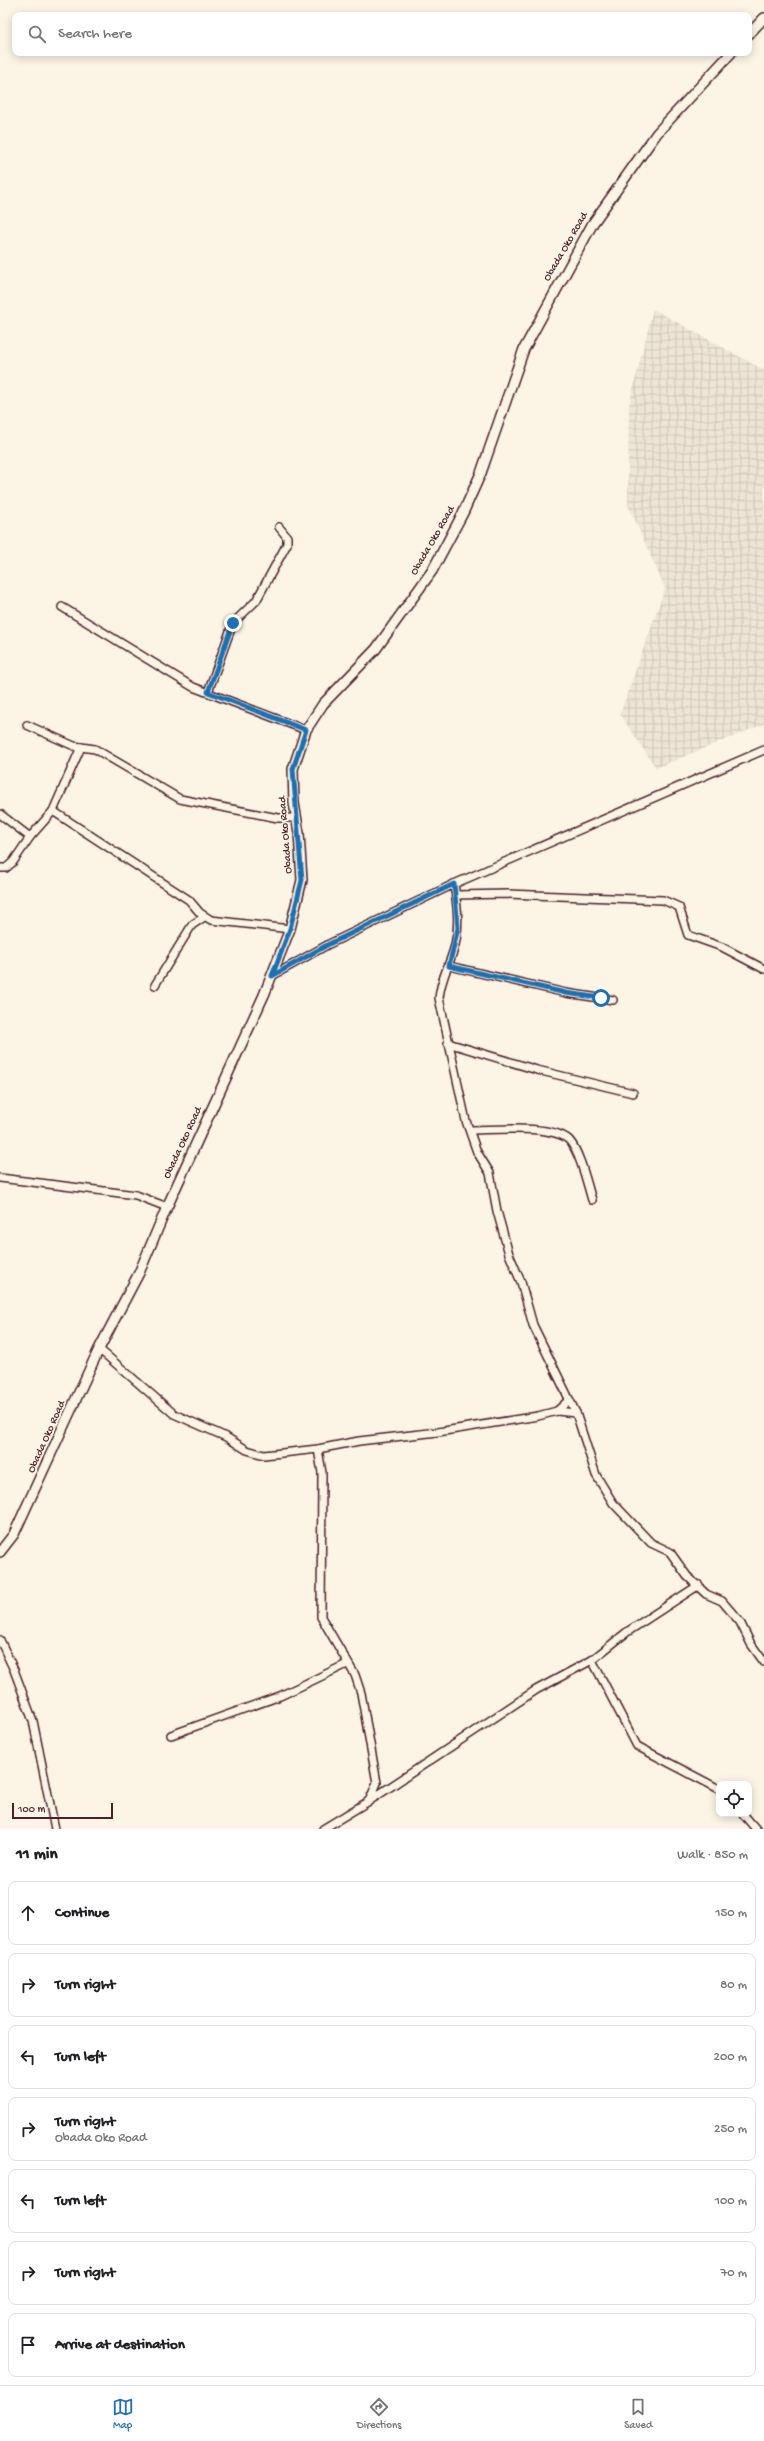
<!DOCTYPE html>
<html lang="en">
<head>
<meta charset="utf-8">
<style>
	body { margin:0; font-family:"Gochi Hand",sans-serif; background:#f2f2f2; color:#202124 }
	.controls { position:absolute; right:12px; bottom:12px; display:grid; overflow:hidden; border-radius:8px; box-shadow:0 2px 10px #0003 }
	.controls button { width:36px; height:36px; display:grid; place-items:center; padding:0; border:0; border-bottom:1px solid #e0e0e0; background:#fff; color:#202124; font:20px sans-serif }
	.scale { position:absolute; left:12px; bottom:10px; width:101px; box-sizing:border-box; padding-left:4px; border:2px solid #4a1f2b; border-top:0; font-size:11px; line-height:14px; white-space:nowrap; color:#4a1f2b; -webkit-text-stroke:3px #fcf5e5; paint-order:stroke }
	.stop { position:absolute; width:12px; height:12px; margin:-9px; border:3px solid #1f6fb2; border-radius:50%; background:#fff }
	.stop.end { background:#1f6fb2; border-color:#fff; box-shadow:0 1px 4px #0008 }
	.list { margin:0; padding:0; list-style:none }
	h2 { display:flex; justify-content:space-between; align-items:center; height:52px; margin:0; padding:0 16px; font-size:17px }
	h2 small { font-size:13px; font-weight:400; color:#757577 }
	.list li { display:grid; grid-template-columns:26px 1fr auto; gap:12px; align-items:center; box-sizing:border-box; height:64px; margin:0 8px 8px; padding:0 8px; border:1px solid #e0e0e0; border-radius:8px }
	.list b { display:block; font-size:15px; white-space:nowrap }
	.list p { margin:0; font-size:13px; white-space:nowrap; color:#757577 }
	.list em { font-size:13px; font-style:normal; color:#757577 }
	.icon { flex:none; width:22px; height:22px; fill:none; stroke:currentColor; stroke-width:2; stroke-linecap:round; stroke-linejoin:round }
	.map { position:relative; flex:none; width:764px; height:1829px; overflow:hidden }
	.search { position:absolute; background:#fff; box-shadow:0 2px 10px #0003; left:12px; right:12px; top:12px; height:44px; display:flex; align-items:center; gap:10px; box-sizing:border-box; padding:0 14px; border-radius:8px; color:#757577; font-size:15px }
	.sheet { height:556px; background:#fff }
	nav { display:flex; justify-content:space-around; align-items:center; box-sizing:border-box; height:56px; border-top:1px solid #e0e0e0; background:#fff; font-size:11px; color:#757577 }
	nav a { display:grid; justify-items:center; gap:2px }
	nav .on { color:#1f6fb2 }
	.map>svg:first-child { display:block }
	.industrial { fill:url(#industrial-grid) }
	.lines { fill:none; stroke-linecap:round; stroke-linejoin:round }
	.minor-casing { stroke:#4a1f2b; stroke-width:10 }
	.secondary-casing { stroke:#4a1f2b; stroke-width:12 }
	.minor { stroke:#fcf5e5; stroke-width:7 }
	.secondary { stroke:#fcf5e5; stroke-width:9 }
	.route { stroke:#1f6fb2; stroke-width:5 }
	.labels { text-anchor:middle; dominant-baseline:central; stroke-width:3.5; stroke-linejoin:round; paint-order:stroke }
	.street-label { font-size:11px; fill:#4a1f2b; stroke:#fcf5e5 }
</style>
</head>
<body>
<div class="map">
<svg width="764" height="1829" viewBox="0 0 764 1829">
	<defs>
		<pattern id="industrial-grid" width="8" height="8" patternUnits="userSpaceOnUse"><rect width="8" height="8" fill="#eee5d7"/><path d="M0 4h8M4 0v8" fill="none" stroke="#cec4b9"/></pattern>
	</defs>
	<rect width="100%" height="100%" fill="#fcf5e5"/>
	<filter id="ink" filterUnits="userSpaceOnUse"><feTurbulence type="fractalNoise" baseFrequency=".025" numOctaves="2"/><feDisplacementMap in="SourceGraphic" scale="8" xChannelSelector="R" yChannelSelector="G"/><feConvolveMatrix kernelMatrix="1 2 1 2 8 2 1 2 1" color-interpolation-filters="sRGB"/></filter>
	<g filter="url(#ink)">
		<path class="industrial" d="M653 309 764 370V724L656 768 620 714 665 588 628 505 629 405Z"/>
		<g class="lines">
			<g class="minor-casing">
				<g id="minor">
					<path d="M62 607 193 687 306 730"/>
					<path d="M208 692 233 623 256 601 287 544V537L279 527"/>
					<path d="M27 725 74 746 95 749 180 799 278 818H297"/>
					<path d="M53 811 189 900 200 913 211 920 290 929"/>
					<path d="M0 814 30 837"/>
					<path d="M0 868H6L13 862 30 837 53 811 81 747"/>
					<path d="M454 884C457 904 460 925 455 945 450 965 441 977 439 998L466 1121 477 1152 490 1173 497 1211 509 1254 521 1282 533 1325 576 1413 596 1475 613 1503 651 1543 670 1552 687 1576 706 1594 722 1601 740 1622 751 1644 764 1662"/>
					<path d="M456 895 507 894 663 900 679 907 688 935 722 947 764 969"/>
					<path d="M449 966 566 993 613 1000"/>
					<path d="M272 976 329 944 454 884 764 750"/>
					<path d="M155 985 192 925 204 917"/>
					<path d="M448 1043 537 1070 633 1093"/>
					<path d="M470 1130C493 1130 552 1124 569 1140 580 1152 587 1184 592 1200"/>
					<path d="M0 1178 136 1195 167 1207"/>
					<path d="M99 1349 174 1414 226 1437 247 1450 264 1455 318 1449 359 1441 438 1432 538 1416 557 1411 569 1400"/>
					<path d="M557 1411 576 1413"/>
					<path d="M318 1449 322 1473 321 1617 355 1675 361 1693 377 1783 369 1801 323 1829"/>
					<path d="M0 1640 14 1670 33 1721 55 1829"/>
					<path d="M592 1660 627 1632 699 1585"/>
					<path d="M171 1735 280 1696 347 1664"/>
					<path d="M369 1801 536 1690 592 1660 637 1746 719 1789"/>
					<path d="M743 1814 756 1829"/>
				</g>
			</g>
			<g class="secondary-casing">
				<g id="secondary">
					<path d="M749 34 764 18"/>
					<path d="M0 1552 14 1534 99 1349 139 1273 167 1207 264 995 290 929 302 880 299 833 294 803 293 769 306 730 323 704 376 649 432 571 463 513 481 473 524 349 593 223 657 133 731 53"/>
				</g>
			</g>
			<use href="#minor" class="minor"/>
			<use href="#secondary" class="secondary"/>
		</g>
	</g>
	<g class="lines" filter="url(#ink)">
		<path class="route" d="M233 623 208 692 306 730 293 769 302 880 290 929 272 976 329 944 454 884 458 928 449 966 566 993 601 998"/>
	</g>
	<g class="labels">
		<g class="street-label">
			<text transform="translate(566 247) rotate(-60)">Obada Oko Road</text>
			<text transform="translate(433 541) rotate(-60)">Obada Oko Road</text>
			<text transform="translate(286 835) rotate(-95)">Obada Oko Road</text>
			<text transform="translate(183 1143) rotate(-65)">Obada Oko Road</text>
			<text transform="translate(47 1437) rotate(-66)">Obada Oko Road</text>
		</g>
	</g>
</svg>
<div class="controls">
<button><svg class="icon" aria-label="locate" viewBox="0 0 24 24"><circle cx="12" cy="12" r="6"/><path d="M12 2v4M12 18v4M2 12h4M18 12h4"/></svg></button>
</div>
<div class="scale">100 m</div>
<div class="stop" style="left:601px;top:998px"></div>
<div class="stop end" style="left:233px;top:623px"></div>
<div class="search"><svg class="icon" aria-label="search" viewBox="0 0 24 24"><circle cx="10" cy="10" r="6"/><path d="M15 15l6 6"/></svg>Search here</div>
</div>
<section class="sheet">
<h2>11 min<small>Walk · 850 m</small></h2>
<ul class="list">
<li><svg class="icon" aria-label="ahead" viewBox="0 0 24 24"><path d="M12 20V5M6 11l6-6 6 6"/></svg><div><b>Continue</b></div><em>150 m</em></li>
<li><svg class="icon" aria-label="right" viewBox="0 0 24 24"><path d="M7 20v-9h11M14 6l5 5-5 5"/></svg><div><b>Turn right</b></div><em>80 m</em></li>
<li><svg class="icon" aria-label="left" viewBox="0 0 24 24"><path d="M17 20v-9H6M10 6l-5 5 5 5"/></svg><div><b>Turn left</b></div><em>200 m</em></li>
<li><svg class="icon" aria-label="right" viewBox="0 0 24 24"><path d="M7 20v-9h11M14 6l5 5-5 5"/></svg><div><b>Turn right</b><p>Obada Oko Road</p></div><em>250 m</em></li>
<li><svg class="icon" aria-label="left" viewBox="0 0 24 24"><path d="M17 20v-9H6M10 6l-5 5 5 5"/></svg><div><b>Turn left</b></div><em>100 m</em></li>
<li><svg class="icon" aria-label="right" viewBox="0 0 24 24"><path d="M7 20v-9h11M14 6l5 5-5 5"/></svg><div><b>Turn right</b></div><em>70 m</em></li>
<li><svg class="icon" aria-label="arrive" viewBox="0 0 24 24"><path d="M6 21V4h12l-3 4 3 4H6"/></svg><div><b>Arrive at destination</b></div></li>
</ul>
</section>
<nav>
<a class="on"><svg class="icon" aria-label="map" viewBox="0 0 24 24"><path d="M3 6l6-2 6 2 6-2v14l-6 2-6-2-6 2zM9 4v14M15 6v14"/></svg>Map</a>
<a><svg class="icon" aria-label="directions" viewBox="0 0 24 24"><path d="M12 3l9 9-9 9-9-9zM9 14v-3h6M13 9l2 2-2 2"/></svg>Directions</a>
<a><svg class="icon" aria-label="saved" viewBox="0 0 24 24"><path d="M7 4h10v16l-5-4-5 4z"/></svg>Saved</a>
</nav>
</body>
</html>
